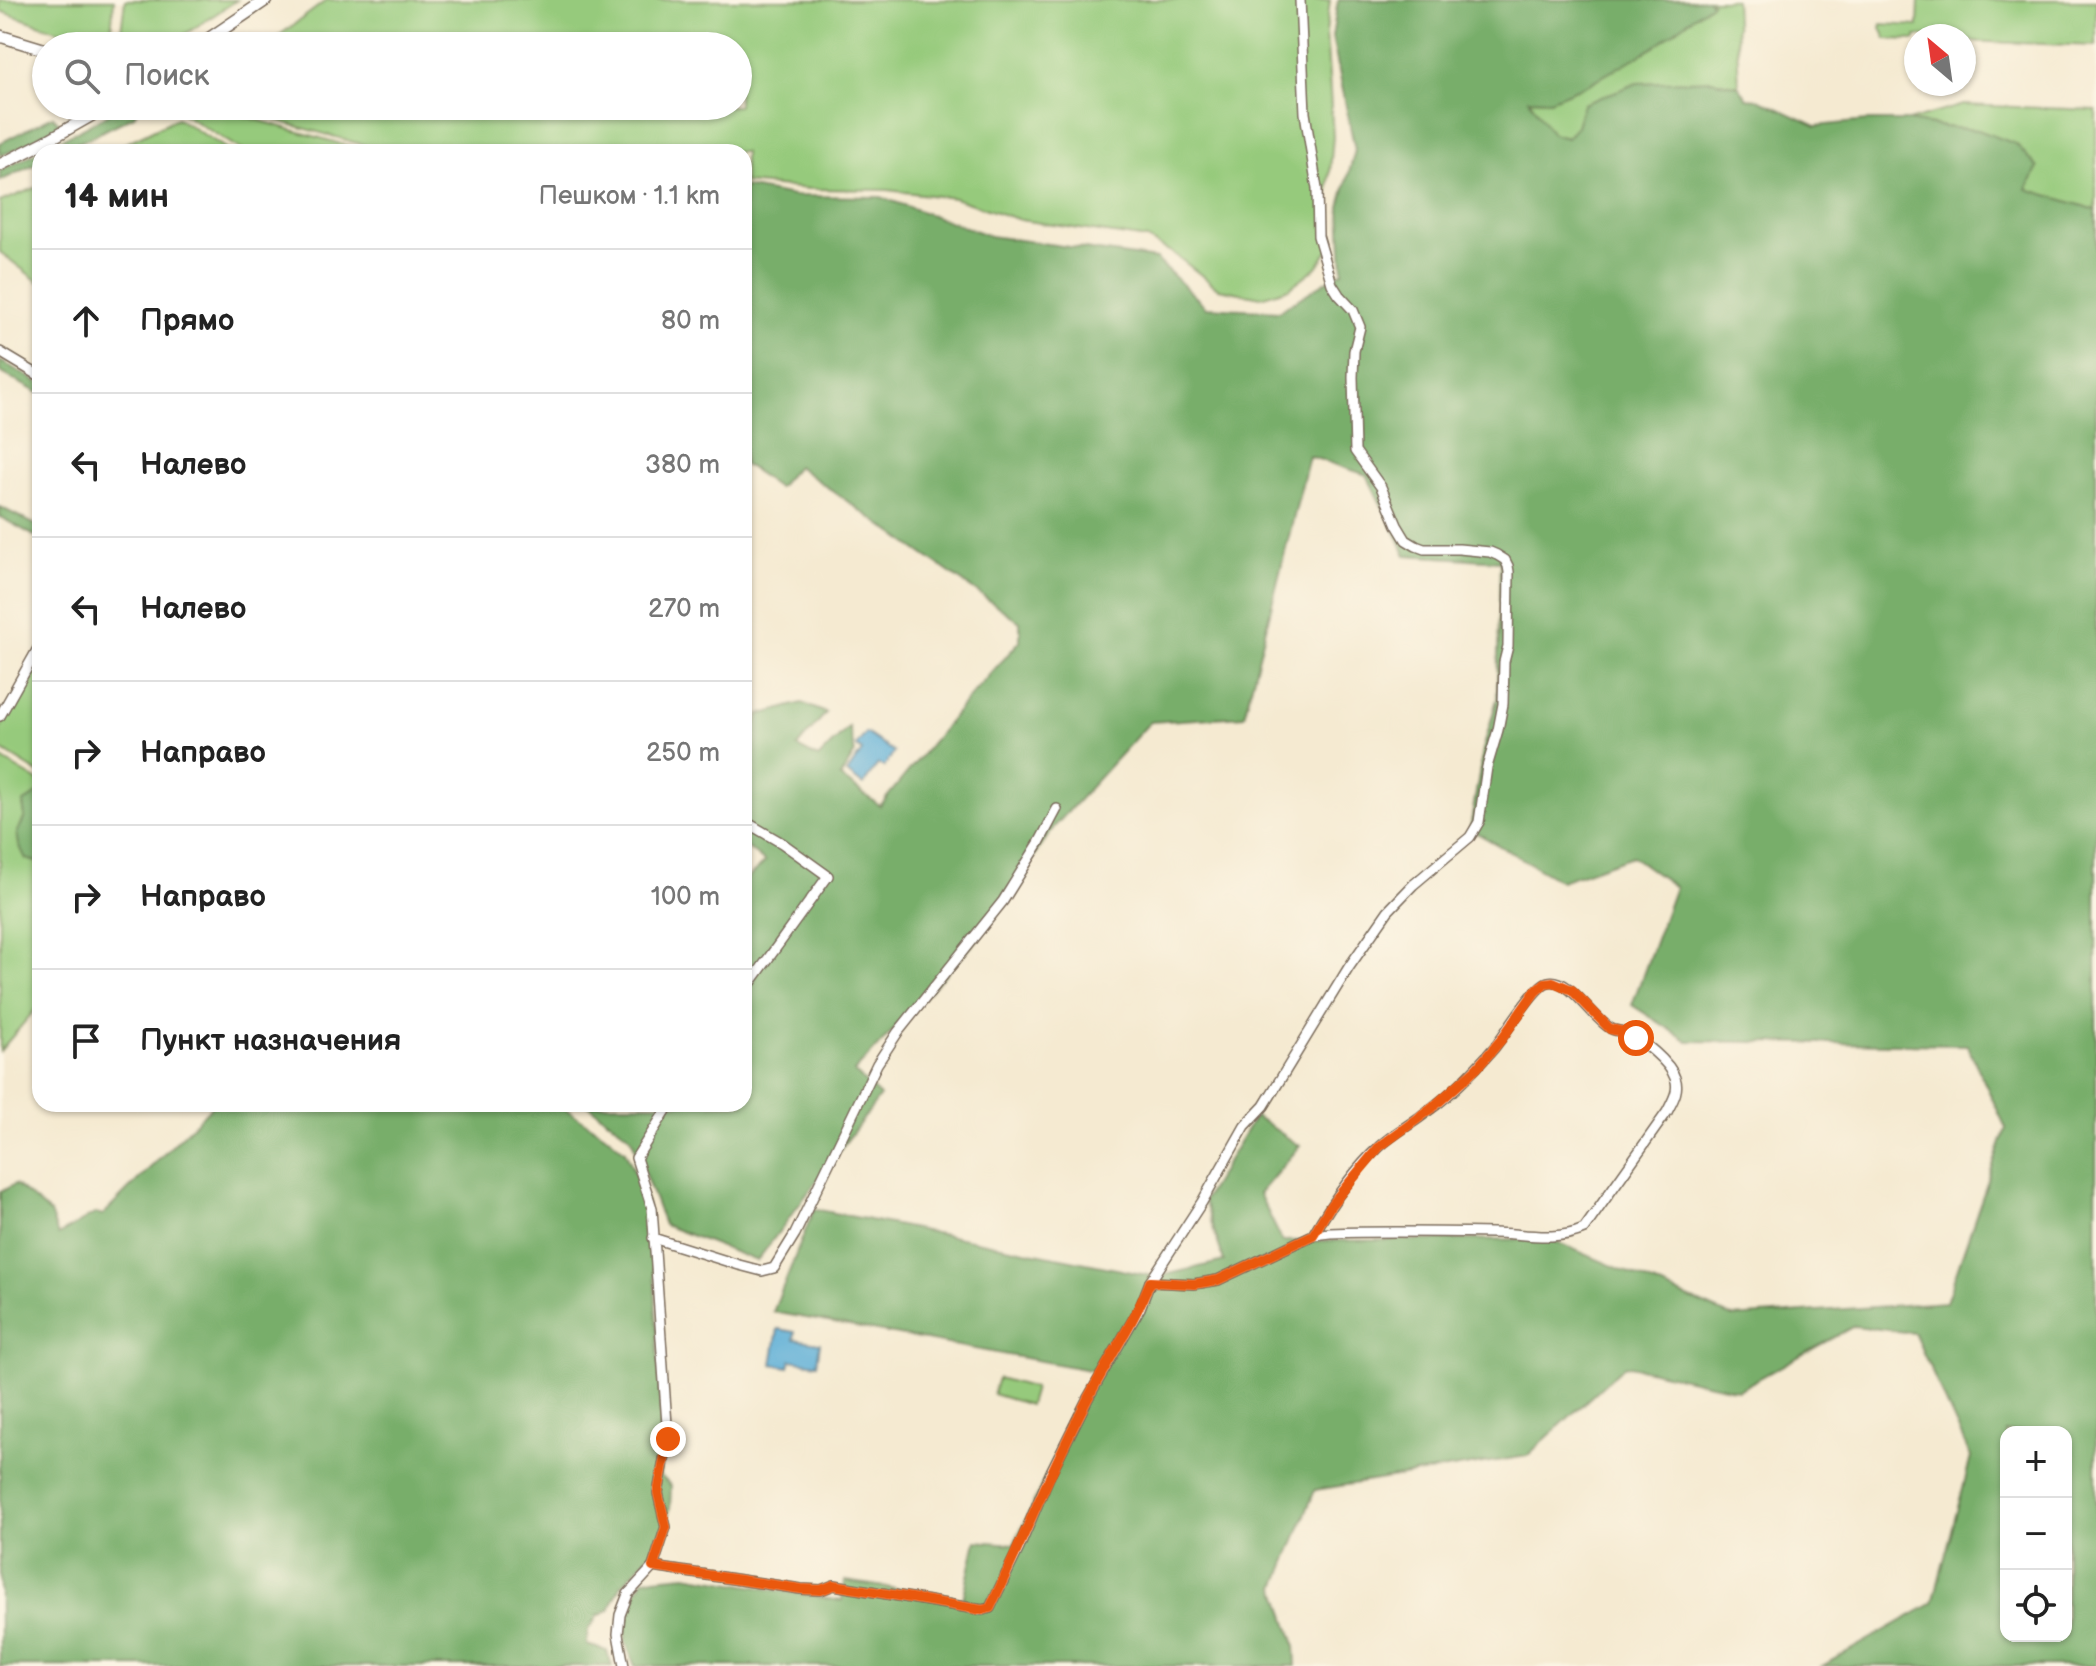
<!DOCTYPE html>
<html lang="ru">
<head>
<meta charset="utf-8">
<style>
	body { margin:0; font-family:"Balsamiq Sans",sans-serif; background:#f2f2f2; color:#222 }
	.controls { position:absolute; right:24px; bottom:24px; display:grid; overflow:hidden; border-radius:16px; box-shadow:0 2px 6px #0004 }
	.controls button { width:72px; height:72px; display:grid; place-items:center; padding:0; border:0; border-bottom:2px solid #e0e0e0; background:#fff; color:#222; font:40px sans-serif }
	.compass { position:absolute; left:1904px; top:24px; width:72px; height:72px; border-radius:50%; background:#fff; box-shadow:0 2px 6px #0004; rotate:331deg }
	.stop { position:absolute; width:24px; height:24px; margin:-18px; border:6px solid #ea580c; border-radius:50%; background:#fff }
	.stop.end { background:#ea580c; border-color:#fff; box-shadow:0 2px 8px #0008 }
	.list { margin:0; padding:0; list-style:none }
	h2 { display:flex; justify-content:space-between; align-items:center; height:104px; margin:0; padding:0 32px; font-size:34px }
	h2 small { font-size:26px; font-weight:400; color:#767676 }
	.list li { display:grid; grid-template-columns:52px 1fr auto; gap:24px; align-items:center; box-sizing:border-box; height:144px; padding:0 32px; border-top:2px solid #e0e0e0 }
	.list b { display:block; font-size:30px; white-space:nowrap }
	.list em { font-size:26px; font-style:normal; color:#767676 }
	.icon { flex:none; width:44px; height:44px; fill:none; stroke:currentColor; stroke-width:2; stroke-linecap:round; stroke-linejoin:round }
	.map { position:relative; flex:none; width:2096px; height:1666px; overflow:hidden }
	.search { position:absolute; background:#fff; box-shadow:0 2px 6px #0004; left:32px; top:32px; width:720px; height:88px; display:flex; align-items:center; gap:20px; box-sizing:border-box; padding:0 28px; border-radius:44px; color:#767676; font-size:30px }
	.panel { position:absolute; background:#fff; box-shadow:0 2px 6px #0004; left:32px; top:144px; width:720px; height:968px; border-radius:24px }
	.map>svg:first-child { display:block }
	.green { fill:#96ca7b; stroke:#687a4c; stroke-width:2 }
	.forest { fill:#78ae6b; stroke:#5a6c44; stroke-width:2; fill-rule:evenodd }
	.water { fill:#5caed7; stroke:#4c6c7a; stroke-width:2 }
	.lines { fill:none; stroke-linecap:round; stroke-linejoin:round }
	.minor-casing { stroke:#7c6d5d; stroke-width:12 }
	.tertiary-casing { stroke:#7c6d5d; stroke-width:14 }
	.minor { stroke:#fff; stroke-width:9 }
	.tertiary { stroke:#fff; stroke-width:11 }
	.route { stroke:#ea580c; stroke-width:10 }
</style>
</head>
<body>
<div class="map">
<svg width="2096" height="1666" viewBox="0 0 2096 1666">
	<rect width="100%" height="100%" fill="#fcf5e5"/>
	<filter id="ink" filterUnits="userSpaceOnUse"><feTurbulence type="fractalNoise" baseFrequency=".0125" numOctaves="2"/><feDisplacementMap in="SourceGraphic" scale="16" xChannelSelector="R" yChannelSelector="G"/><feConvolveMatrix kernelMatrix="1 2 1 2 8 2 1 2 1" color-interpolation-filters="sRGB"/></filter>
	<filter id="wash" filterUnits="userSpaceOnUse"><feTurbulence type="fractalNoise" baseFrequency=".006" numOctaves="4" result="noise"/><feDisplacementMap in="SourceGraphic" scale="32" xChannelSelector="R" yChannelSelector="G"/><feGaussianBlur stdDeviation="1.8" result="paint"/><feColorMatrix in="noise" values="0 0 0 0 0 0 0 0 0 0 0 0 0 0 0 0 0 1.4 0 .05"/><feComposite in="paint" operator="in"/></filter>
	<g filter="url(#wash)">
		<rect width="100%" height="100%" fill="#f5ead1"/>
		<g class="green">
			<path d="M0 0H114L110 42 103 46 0 11Z"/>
			<path d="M125 0H237L167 46H119Z"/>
			<path d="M327 0H1330L1326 33 1333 136 1327 208 1330 248 1317 267 1289 288 1261 297 1219 289 1173 253 1147 239 1020 220 954 198 887 190 810 189 744 183V152H389L225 106H738V46H265Z"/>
			<path d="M1707 0H1735L1739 86 1711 80 1577 126 1566 138 1552 135 1528 99 1550 100 1711 2Z"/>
			<path d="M1919 0H2096V46L1964 41V36H1916V40L1886 39 1881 28 1882 24 1918 26Z"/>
			<path d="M1963 105 2096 110V210L2026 189 1978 130 1944 127 1908 121Z"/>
			<path d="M191 106H209L369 152H245L183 114V112Z"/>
			<path d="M177 118 232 152H108Z"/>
			<path d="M40 186V283L0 252V202Z"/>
			<path d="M40 657V774L0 749V729Z"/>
			<path d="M0 758 40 782V792L23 803 25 817 17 833 26 859 40 863V1004L0 1051Z"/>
			<path d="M998 1378 1034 1388 1029 1405 993 1394Z"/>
		</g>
		<g class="forest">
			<path d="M1338 0H1707L1712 3 1654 47 1589 84 1550 100 1529 99 1552 134 1567 138 1577 126 1583 104 1637 83 1711 80 1739 86 1747 98 1758 99 1816 126 1867 121H1908L1944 127 1978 130 2016 144 2038 168 2027 189 2096 210V1666H1822L1933 1603 1971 1457 1914 1333 1854 1326 1738 1390 1625 1365 1527 1456 1315 1490 1276 1587 1295 1645 1296 1666H635L625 1641 627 1607 644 1579 686 1575 842 1601 845 1581 963 1599 976 1541 1014 1544 1095 1371 773 1312 814 1209 1157 1277 1224 1261 1204 1200 1255 1116 1300 1146 1259 1194 1282 1241 1550 1239 1732 1317 1946 1302 2006 1128 1967 1045 1688 1041 1632 1005 1675 887 1632 856 1561 881 1470 829 1483 750 1497 699 1500 561 1406 555 1367 475 1309 456 1244 716 1150 722 1054 827 978 939 854 1072 880 1096 757 1261 664 1225 631 1137 587 1104H744V882L765 862 744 845V740L749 742 759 715 802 703 826 713 797 747 818 758 849 727 855 753 840 777 880 806 966 701 1020 641V622L797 466 778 488 749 467 744 466V187L793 196 881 197 990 236 1156 259 1206 307 1279 311 1343 271 1340 207 1355 150 1332 37ZM2006 1432H2066V1636H2006Z"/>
			<path d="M120 106H139L134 116 60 152H40V162L0 181V171L102 118Z"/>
			<path d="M53 116 60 124 16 149 0 156V143Z"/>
			<path d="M0 361 40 383V394L0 372Z"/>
			<path d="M0 507 40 527V539L0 517Z"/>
			<path d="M40 792V863L26 859 19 845 17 833 25 817 23 803Z"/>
			<path d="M214 1104H558L611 1139 625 1151 641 1186 647 1206 655 1284 662 1450 660 1475 671 1486 670 1509 657 1546 621 1586 609 1610 599 1615 588 1630 587 1645 607 1651 612 1666H0V1192L15 1184 50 1213 58 1235 96 1213 103 1215Z"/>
		</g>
		<g class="water">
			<path d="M866 733 894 752 884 767 878 764 863 785 847 773 862 751 856 746Z"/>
			<path d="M778 1329 795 1332 794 1339 820 1343 817 1364 791 1360 789 1367 772 1364Z"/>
		</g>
	</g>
	<g filter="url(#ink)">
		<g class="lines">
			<g class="minor-casing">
				<g id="minor">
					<path d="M0 352 40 376"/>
					<path d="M0 716 40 645"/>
					<path d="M744 821 782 843 828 876 744 992"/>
					<path d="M653 1238 739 1265 762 1271 774 1268 795 1234 877 1064 898 1032 1003 901 1039 843 1057 809"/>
					<path d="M1150 1282 1194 1284 1218 1280 1313 1235 1330 1233C1383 1231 1438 1232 1492 1233 1522 1233 1555 1242 1584 1229L1667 1112C1672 1102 1680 1090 1675 1078 1670 1062 1642 1040 1627 1033 1622 1031 1614 1031 1610 1028 1593 1019 1569 976 1548 982 1534 986 1505 1034 1494 1048 1474 1071 1453 1093 1428 1111 1412 1124 1394 1133 1379 1147 1352 1172 1331 1204 1313 1235"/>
					<path d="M653 1567 801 1589 821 1590 834 1585 982 1610 990 1608 1019 1548 1051 1472 1088 1398 1140 1308 1150 1282 1202 1202 1245 1126 1264 1106 1349 967 1388 911 1413 885 1470 837 1479 822 1487 767 1498 730 1503 704 1504 662 1508 646 1509 572 1508 566 1505 560 1497 555 1490 552 1459 549H1424L1416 546 1406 540 1397 525 1381 487 1355 451 1353 377 1354 351 1360 327 1353 310 1339 295 1332 284 1318 236 1317 189 1305 113 1300 0"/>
					<path d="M624 1666 618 1634 620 1615 628 1594 653 1567 666 1527 658 1493 668 1439 652 1208 636 1158 670 1104"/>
				</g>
			</g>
			<g class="tertiary-casing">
				<g id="tertiary">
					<path d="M0 36 46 50"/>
					<path d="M198 46 266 0"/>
					<path d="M0 165 43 143 108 106"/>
				</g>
			</g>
			<use href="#minor" class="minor"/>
			<use href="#tertiary" class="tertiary"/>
		</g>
	</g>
	<g class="lines" filter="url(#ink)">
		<path class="route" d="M668 1439 658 1493 666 1527 653 1567 801 1589 821 1590 834 1585 982 1610 990 1608C1023 1540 1051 1469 1086 1402 1107 1361 1133 1325 1150 1282L1194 1284 1218 1280 1313 1235 1331 1205 1379 1147 1431 1109 1477 1068 1501 1040 1535 992 1545 983 1553 982 1572 990 1610 1029 1624 1032 1636 1038"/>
	</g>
</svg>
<div class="controls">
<button>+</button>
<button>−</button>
<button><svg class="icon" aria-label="locate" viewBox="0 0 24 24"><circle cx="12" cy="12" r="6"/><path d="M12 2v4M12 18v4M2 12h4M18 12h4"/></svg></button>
</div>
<svg class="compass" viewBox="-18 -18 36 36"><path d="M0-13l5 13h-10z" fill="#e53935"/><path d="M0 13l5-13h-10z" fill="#767676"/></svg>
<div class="stop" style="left:1636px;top:1038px"></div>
<div class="stop end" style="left:668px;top:1439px"></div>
<div class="search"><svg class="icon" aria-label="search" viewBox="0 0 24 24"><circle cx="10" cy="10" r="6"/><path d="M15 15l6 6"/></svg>Поиск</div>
<section class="panel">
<h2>14 мин<small>Пешком · 1.1 km</small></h2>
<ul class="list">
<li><svg class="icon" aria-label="ahead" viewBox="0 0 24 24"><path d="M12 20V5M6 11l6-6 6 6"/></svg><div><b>Прямо</b></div><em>80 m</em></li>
<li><svg class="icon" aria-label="left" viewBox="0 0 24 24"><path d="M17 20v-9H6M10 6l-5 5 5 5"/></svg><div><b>Налево</b></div><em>380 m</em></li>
<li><svg class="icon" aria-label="left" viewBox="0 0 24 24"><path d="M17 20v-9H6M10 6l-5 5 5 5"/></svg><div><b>Налево</b></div><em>270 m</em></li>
<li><svg class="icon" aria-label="right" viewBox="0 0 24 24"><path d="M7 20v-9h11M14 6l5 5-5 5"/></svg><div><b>Направо</b></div><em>250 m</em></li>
<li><svg class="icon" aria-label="right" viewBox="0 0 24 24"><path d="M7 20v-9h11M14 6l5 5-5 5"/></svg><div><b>Направо</b></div><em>100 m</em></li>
<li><svg class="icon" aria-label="arrive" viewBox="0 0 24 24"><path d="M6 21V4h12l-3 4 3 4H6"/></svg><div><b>Пункт назначения</b></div></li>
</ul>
</section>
</div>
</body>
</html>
